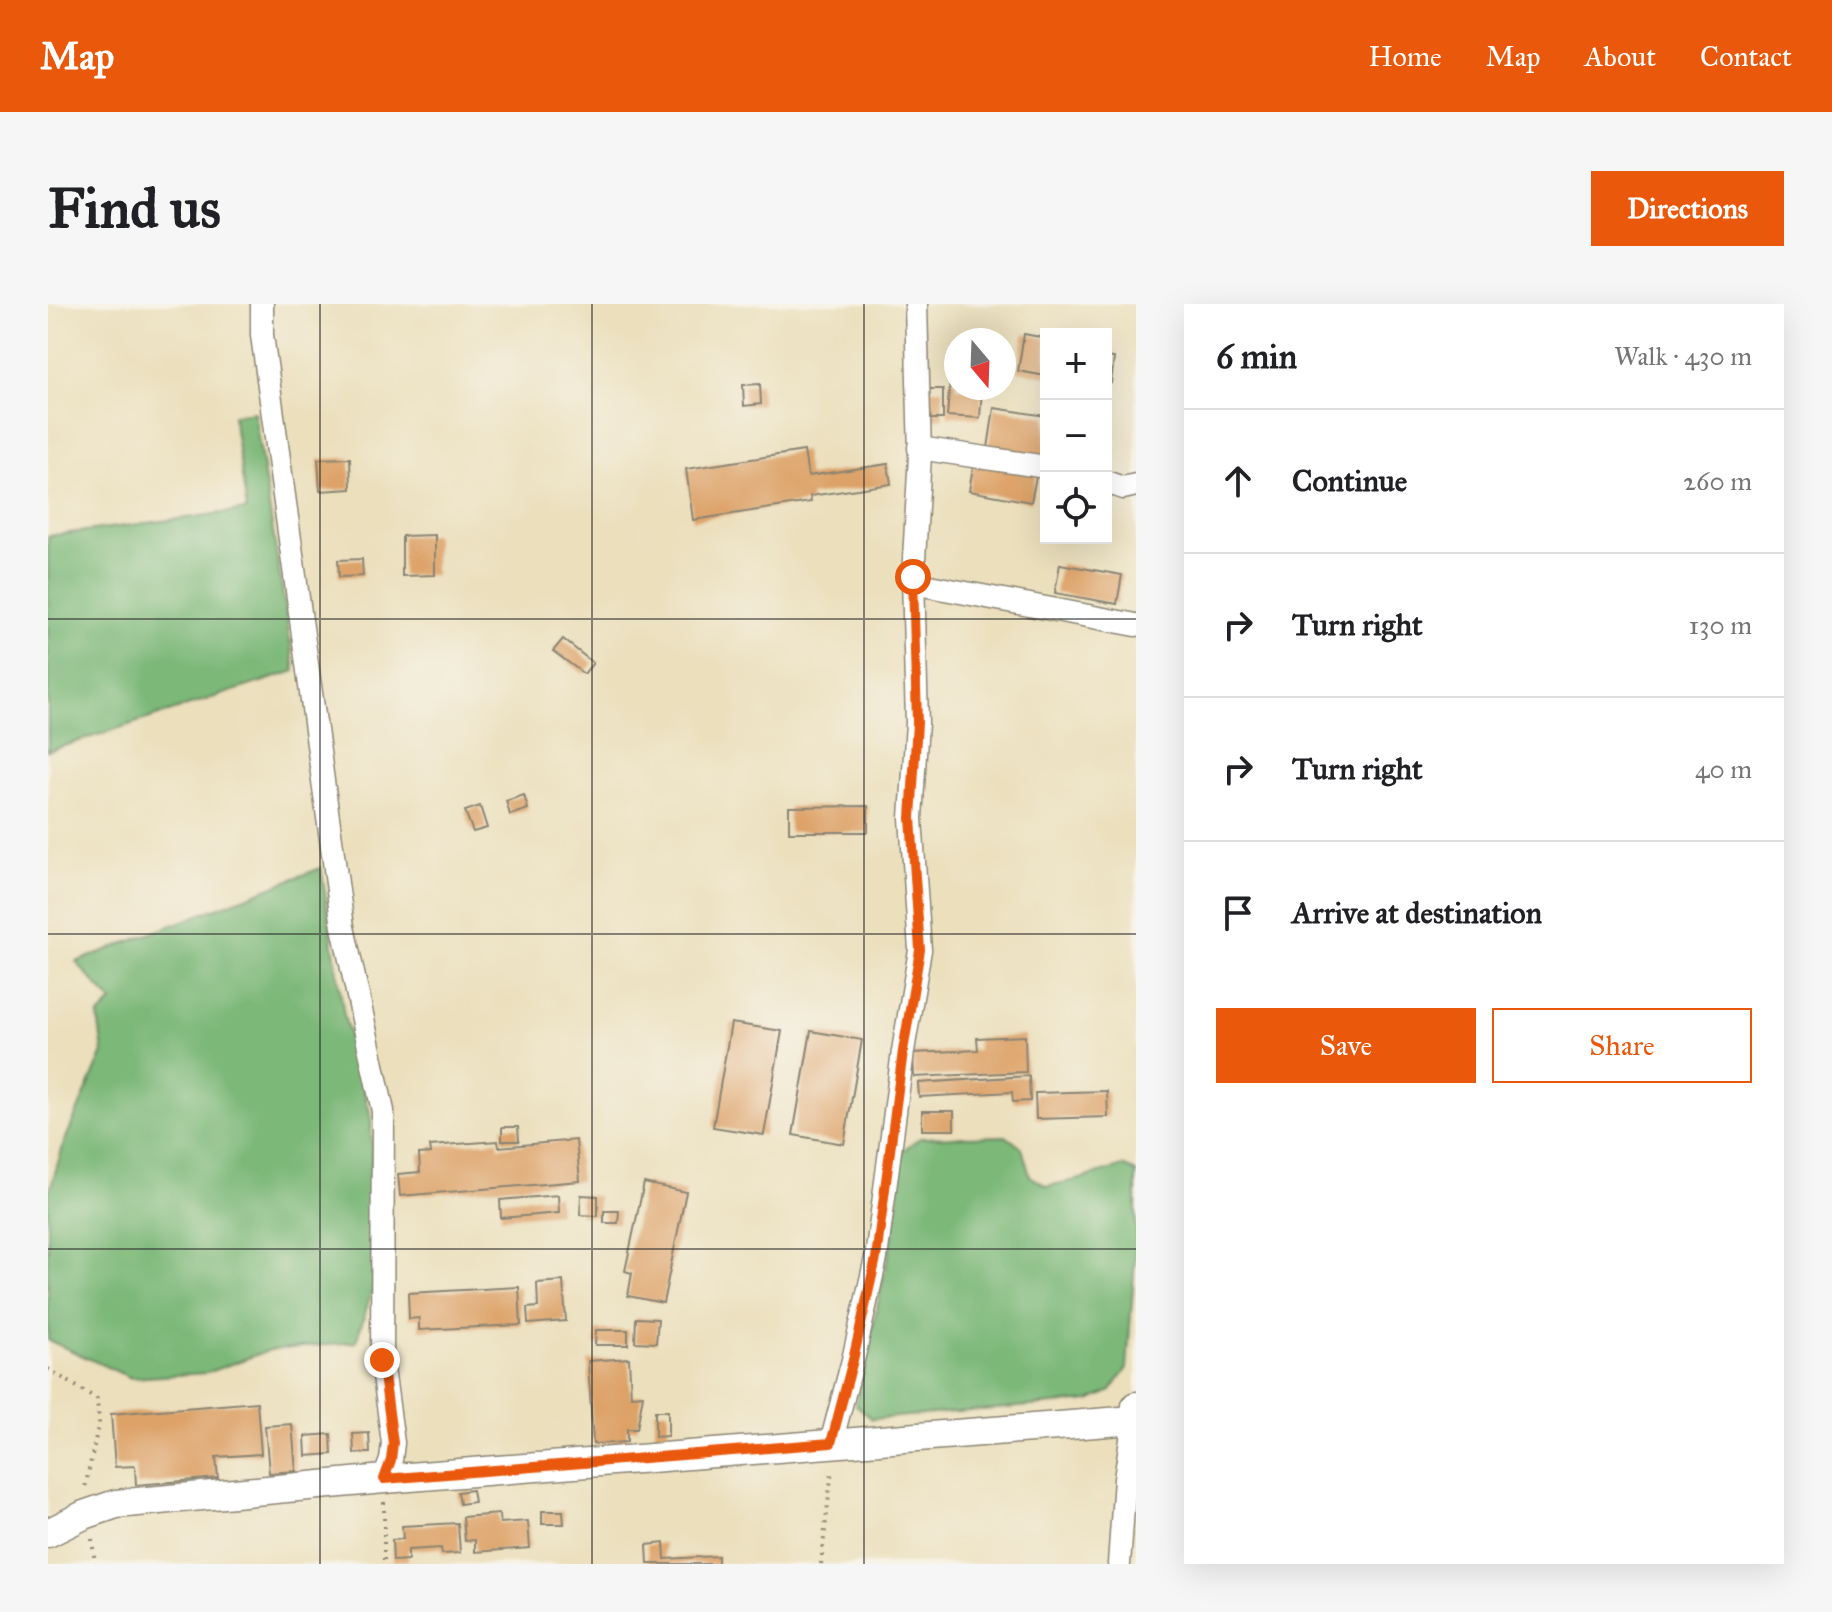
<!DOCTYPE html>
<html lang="en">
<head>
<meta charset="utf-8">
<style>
	body { margin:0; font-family:"IM FELL Great Primer",serif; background:#f6f6f6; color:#202124 }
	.controls { position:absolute; right:24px; top:24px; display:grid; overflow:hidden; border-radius:0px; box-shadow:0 8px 32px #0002 }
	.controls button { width:72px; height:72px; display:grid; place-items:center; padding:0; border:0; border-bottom:2px solid #e0e0e0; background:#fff; color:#202124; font:40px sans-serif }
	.compass { position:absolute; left:896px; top:24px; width:72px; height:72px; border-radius:50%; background:#fff; box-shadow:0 8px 32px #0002; rotate:161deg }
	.stop { position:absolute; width:24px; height:24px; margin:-18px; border:6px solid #ea580c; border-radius:50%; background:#fff }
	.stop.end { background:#ea580c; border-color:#fff; box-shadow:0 2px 8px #0008 }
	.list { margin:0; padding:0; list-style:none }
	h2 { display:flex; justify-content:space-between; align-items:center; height:104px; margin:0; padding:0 32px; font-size:34px }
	h2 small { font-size:26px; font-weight:400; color:#757577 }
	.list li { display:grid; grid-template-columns:52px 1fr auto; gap:24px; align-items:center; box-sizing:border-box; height:144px; padding:0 32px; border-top:2px solid #e0e0e0 }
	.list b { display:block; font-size:30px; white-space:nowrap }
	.list em { font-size:26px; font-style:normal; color:#757577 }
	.actions { display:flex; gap:16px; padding:24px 32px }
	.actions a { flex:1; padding:18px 0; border:2px solid #ea580c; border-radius:0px; text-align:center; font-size:28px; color:#ea580c }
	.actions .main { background:#ea580c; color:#fff }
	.icon { flex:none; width:44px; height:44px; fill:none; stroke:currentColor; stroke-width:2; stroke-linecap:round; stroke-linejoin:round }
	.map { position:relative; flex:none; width:1088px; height:1260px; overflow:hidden; border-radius:0px }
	header { display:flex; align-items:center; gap:48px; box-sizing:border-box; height:112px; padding:0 40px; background:#ea580c; color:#fff }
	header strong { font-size:38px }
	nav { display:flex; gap:44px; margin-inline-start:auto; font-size:28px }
	.intro { display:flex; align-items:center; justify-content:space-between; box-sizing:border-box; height:192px; padding:0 48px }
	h1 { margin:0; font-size:56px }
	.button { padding:20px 36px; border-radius:0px; background:#ea580c; color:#fff; font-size:28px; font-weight:700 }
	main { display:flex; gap:48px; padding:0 48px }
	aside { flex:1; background:#fff; border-radius:0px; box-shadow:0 8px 32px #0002 }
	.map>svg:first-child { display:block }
	.forest { fill:#7cb878; stroke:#547252; stroke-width:2 }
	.building { fill:#dda267 }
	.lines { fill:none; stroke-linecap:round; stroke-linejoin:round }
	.minor-casing { stroke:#8b8574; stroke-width:25 }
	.tertiary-casing { stroke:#8b8574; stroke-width:31 }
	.path { stroke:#8b8574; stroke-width:4; stroke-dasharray:2 6; stroke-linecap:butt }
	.minor { stroke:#fff; stroke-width:22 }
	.tertiary { stroke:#fff; stroke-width:28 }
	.route { stroke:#ea580c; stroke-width:10 }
	.grid { fill:none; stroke:#2b2b2b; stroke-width:2; stroke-opacity:0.55 }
</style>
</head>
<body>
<header>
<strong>Map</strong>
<nav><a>Home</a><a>Map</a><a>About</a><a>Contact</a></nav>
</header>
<div class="intro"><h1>Find us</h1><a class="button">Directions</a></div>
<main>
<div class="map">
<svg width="1088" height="1260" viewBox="0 0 1088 1260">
	<rect width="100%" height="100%" fill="#f7f3e8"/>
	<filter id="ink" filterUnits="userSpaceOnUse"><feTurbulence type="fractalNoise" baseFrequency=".0125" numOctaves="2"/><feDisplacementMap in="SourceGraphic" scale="16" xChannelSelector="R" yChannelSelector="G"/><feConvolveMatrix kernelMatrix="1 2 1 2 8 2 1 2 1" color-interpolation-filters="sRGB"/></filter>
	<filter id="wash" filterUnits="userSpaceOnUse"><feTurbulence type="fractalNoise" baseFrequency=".006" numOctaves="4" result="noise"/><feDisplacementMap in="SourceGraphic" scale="32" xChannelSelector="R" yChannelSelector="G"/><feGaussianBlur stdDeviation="1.8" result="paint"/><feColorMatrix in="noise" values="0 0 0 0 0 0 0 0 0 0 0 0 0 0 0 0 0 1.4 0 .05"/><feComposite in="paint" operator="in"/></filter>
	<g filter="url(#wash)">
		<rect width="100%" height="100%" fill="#ebdfbc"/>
		<g class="forest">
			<path d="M206 108 247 367 0 447V232L199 206 185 111Z"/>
			<path d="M273 564 296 711 323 813 325 983 308 1038 222 1046 158 1069 83 1074 0 1036V892L16 839 55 748 50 712 64 698 28 658Z"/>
			<path d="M958 832 974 844 982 872 999 882 1029 876 1075 862 1088 868V941L1079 1064 1063 1087 1042 1097 824 1115 808 1101 847 920 855 846 872 834Z"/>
		</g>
		<g id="blocks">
			<g class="building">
				<path d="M976 30 998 34V72L970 67Z"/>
				<path d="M1058 53 1066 54 1063 79 1058 78Z"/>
				<path d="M902 76 908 77V84H934L932 114 899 112Z"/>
				<path d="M712 80 713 100 696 102 695 81Z"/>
				<path d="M876 85H895V115H877Z"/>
				<path d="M946 104 998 112V153L940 144Z"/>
				<path d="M756 147 760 172 840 160 843 180 762 192 763 198 645 216 638 165Z"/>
				<path d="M302 154 303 185 272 187 270 155Z"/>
				<path d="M926 157 989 168 983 198 921 187Z"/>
				<path d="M387 231V271L354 272V232Z"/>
				<path d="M314 255 315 272 291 273 290 256Z"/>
				<path d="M1012 260 1074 271 1069 300 1007 289Z"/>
				<path d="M515 335 545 359 536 370 505 347Z"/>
				<path d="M476 491 480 505 462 511 458 497Z"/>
				<path d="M432 502 439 524 425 528 417 507Z"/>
				<path d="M820 502V528H741V503Z"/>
				<path d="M683 719 734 727 716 831 665 823Z"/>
				<path d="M763 727 814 736 796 840 745 831Z"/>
				<path d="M977 732 978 768 866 773 865 749 930 746 929 734Z"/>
				<path d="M981 772 982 797 965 798 964 788 871 793 870 779Z"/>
				<path d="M1059 787 1060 813 988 815 987 789Z"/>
				<rect x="874" y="807" width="32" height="19"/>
				<path d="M454 823H470L471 837H454Z"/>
				<path d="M528 836 532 877 352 892 350 870 372 868 371 850 383 849 382 842 450 837 451 843Z"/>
				<path d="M596 879 638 888 615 999 580 992 584 969 577 967Z"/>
				<path d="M510 891 511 909 453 914 452 896Z"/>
				<path d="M533 891 550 892V912L532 911Z"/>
				<path d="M556 907H571L570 919H556Z"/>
				<path d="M515 977 518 1017 480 1020 479 1004 490 1003 489 979Z"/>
				<path d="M471 983 473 1021 371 1026V1014L361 1015 360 989Z"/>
				<path d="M588 1014 610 1015 608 1039 587 1038Z"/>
				<path d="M548 1026H580V1041H547Z"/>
				<path d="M581 1054 583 1092 595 1091 589 1125H579V1138L545 1140 540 1057Z"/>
				<path d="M209 1098 213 1150 168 1153 170 1174 88 1181 87 1162 67 1163 63 1110Z"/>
				<path d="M607 1107H620V1132L607 1133Z"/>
				<path d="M244 1120 248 1167 221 1169 217 1122Z"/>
				<path d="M321 1129 322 1149H306L305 1130Z"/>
				<path d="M283 1130 284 1150 258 1152 257 1132Z"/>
				<path d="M424 1186 426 1198 412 1200 410 1188Z"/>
				<path d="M494 1207H515L516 1220H494Z"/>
				<path d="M451 1210 452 1219 480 1217 482 1244 427 1248V1236L417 1237 415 1213Z"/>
				<path d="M410 1219 412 1249 394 1250 393 1244 360 1246V1256L345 1257 344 1236 355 1235 354 1222Z"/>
				<path d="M616 1239 617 1255 670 1252V1260H600L599 1241Z"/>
			</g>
		</g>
	</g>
	<g filter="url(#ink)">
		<use href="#blocks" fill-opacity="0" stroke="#8b8574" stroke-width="2"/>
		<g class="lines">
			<g class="minor-casing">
				<g id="minor">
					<path d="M214 0V31L295 623 335 807 334 1056 345 1139 343 1156 336 1175"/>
					<path d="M871 144 998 163"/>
					<path d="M1058 178 1075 184 1088 181"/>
					<path d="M865 279 1088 321"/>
					<path d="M783 1139 805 1056 828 954 855 747 872 646 863 514 869 419 865 273 872 151 868 0"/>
					<path d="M1071 1260 1077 1175 1086 1116H1088"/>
				</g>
			</g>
			<g class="tertiary-casing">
				<path id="tertiary" d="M0 1229 36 1211 68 1200 336 1175 1086 1116 1088 1102"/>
			</g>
			<g class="path">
				<path d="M0 1065 49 1095 51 1118 37 1184"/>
				<path d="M336 1198V1260"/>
				<path d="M44 1235 47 1260"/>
				<path d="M773 1260 784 1165"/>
			</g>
			<use href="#minor" class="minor"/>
			<use href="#tertiary" class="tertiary"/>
		</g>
	</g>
	<g class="lines" filter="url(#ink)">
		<path class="route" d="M334 1056 345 1139 343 1156 336 1175 783 1139 805 1056 828 954 855 747 872 646 863 514 869 419 865 273"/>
	</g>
	<path class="grid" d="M272 0V1260M544 0V1260M816 0V1260M0 315H1088M0 630H1088M0 945H1088"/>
</svg>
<div class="controls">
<button>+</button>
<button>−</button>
<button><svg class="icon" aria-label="locate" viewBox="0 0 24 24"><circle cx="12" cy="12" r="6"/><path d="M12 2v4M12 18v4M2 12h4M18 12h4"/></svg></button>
</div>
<svg class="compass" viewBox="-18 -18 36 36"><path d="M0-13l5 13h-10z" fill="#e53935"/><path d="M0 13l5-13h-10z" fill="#757577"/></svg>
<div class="stop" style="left:865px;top:273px"></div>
<div class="stop end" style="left:334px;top:1056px"></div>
</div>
<aside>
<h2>6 min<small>Walk · 430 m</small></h2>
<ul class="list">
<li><svg class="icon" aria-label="ahead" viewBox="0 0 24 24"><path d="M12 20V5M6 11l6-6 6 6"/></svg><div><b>Continue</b></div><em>260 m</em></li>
<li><svg class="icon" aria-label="right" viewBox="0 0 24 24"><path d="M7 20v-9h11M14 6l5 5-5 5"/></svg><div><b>Turn right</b></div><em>130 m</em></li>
<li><svg class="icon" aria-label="right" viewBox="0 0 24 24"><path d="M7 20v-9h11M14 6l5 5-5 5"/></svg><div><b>Turn right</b></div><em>40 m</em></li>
<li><svg class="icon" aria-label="arrive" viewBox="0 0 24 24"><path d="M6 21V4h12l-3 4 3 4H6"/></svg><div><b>Arrive at destination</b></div></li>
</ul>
<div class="actions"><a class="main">Save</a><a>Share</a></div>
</aside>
</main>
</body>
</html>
